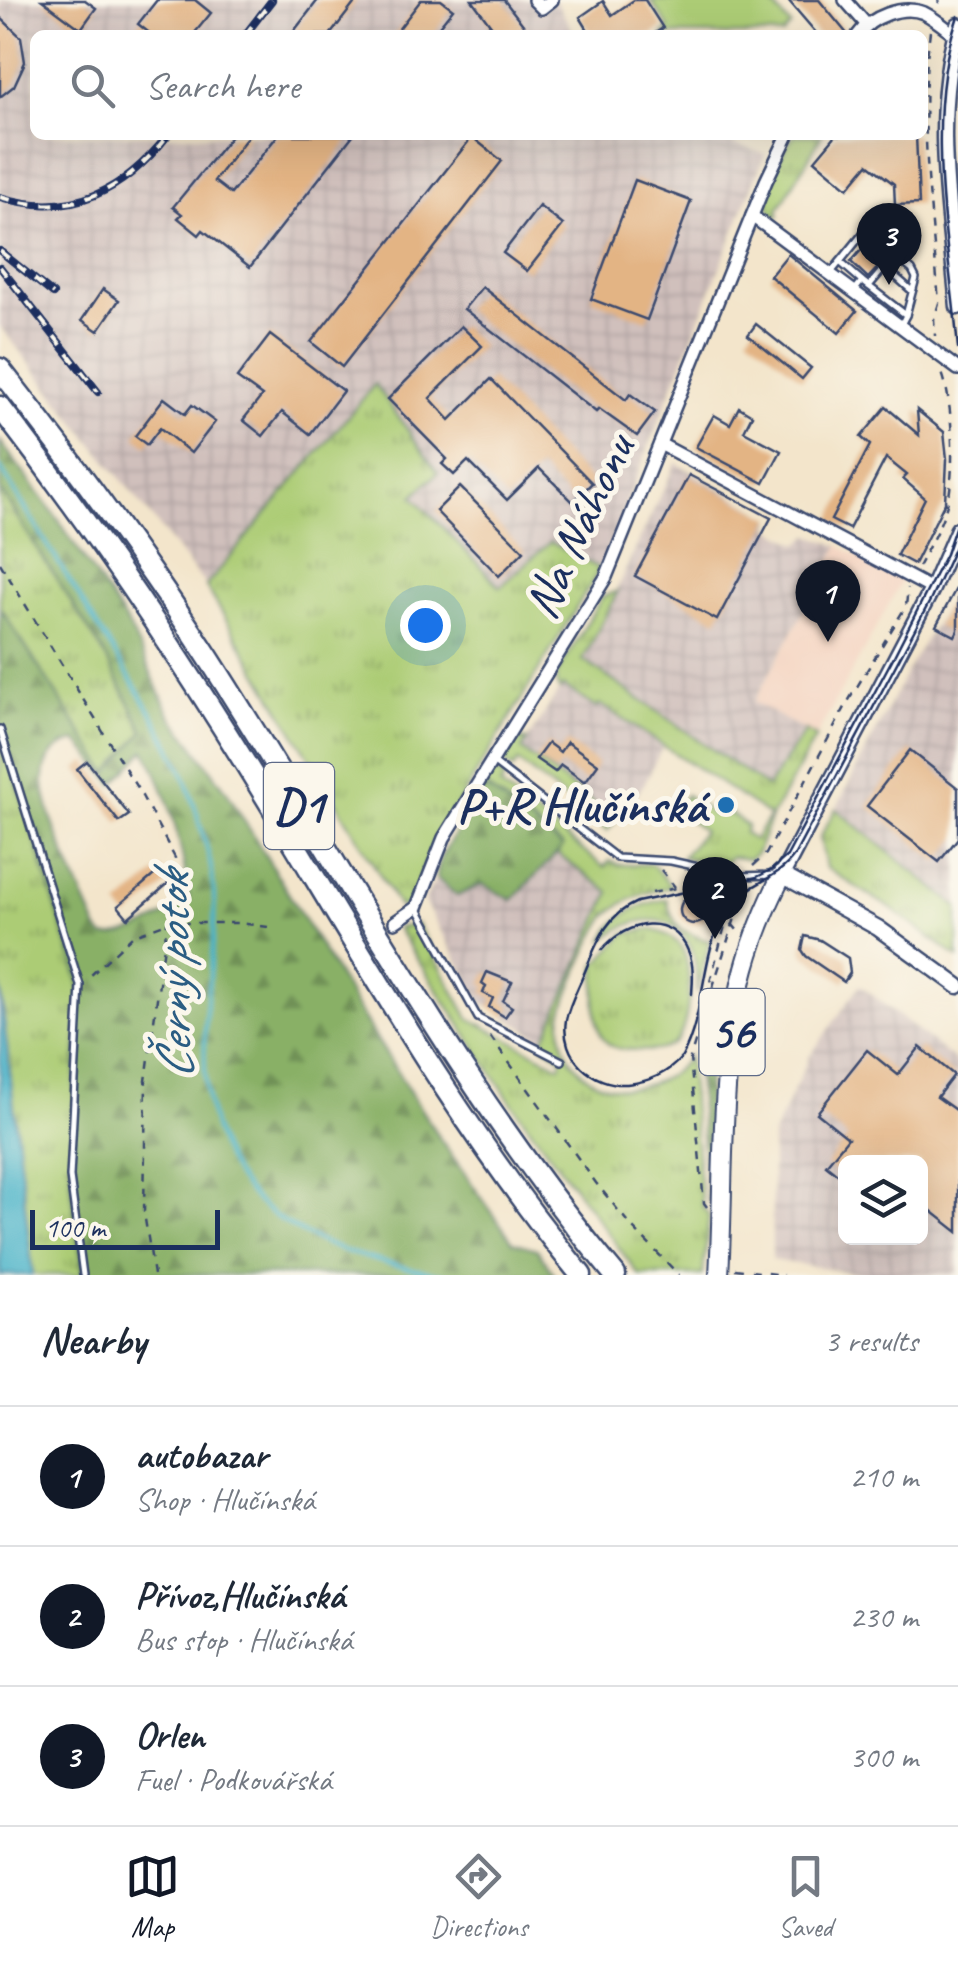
<!DOCTYPE html>
<html lang="en">
<head>
<meta charset="utf-8">
<style>
	body { margin:0; font-family:Caveat,sans-serif; background:#f6f6f7; color:#1f2937 }
	.controls { position:absolute; right:30px; bottom:30px; display:grid; overflow:hidden; border-radius:15px; box-shadow:0 10px 40px #0002 }
	.controls button { width:90px; height:90px; display:grid; place-items:center; padding:0; border:0; border-bottom:2px solid #e0e1e3; background:#fff; color:#1f2937; font:50px sans-serif }
	.scale { position:absolute; left:30px; bottom:25px; width:190px; box-sizing:border-box; padding-left:10px; border:5px solid #1b2f5e; border-top:0; font-size:28px; line-height:35px; white-space:nowrap; color:#1b2f5e; -webkit-text-stroke:8px #fbf7ec; paint-order:stroke }
	.you { position:absolute; left:425px; top:625px; width:35px; height:35px; margin:-25px; border:8px solid #fff; border-radius:50%; background:#1a73e8; box-shadow:0 0 0 15px #1a73e833 }
	.badge { display:grid; place-items:center; width:65px; height:65px; border-radius:50%; background:#111827; color:#fff; font-size:32px; font-weight:700 }
	.pin { position:absolute; translate:-50% -82px; filter:drop-shadow(0 2px 5px #0008) }
	.pin::after { content:''; position:absolute; top:52px; width:35px; height:30px; background:inherit; clip-path:polygon(0 0,100% 0,50% 100%) }
	.list { margin:0; padding:0; list-style:none }
	h2 { display:flex; justify-content:space-between; align-items:center; height:130px; margin:0; padding:0 40px; font-size:42px }
	h2 small { font-size:32px; font-weight:400; color:#747a83 }
	.list li { display:grid; grid-template-columns:65px 1fr auto; gap:30px; align-items:center; box-sizing:border-box; height:140px; padding:0 40px; border-top:2px solid #e0e1e3 }
	.list b { display:block; font-size:38px; white-space:nowrap }
	.list p { margin:0; font-size:32px; white-space:nowrap; color:#747a83 }
	.list em { font-size:32px; font-style:normal; color:#747a83 }
	.icon { flex:none; width:55px; height:55px; fill:none; stroke:currentColor; stroke-width:2; stroke-linecap:round; stroke-linejoin:round }
	.map { position:relative; flex:none; width:958px; height:1275px; overflow:hidden }
	.search { position:absolute; background:#fff; box-shadow:0 10px 40px #0002; left:30px; right:30px; top:30px; height:110px; display:flex; align-items:center; gap:25px; box-sizing:border-box; padding:0 35px; border-radius:15px; color:#747a83; font-size:38px }
	.sheet { height:550px; background:#fff }
	nav { display:flex; justify-content:space-around; align-items:center; box-sizing:border-box; height:140px; border-top:2px solid #e0e1e3; background:#fff; font-size:28px; color:#747a83 }
	nav a { display:grid; justify-items:center; gap:5px }
	nav .on { color:#111827 }
	.map>svg:first-child { display:block }
	.built { fill:#f4d3c0 }
	.industrial { fill:url(#industrial-grid); fill-rule:evenodd }
	.grass { fill:url(#grass-tufts); stroke:#647e69; stroke-width:2.5 }
	.forest { fill:url(#forest-firs); stroke:#527062; stroke-width:2.5; fill-rule:evenodd }
	.green { fill:#accc74; stroke:#647e69; stroke-width:2.5 }
	.water { fill:#4ab3c9; stroke:#327194; stroke-width:2.5 }
	.lines { fill:none; stroke-linecap:round; stroke-linejoin:round }
	.stream { stroke:#4ab3c9; stroke-width:4 }
	.building { fill:#e3b484 }
	.service-casing { stroke:#3b4a6e; stroke-width:10 }
	.minor-casing { stroke:#3b4a6e; stroke-width:16 }
	.tertiary-casing { stroke:#3b4a6e; stroke-width:19 }
	.primary-casing { stroke:#3b4a6e; stroke-width:22 }
	.motorway-casing { stroke:#3b4a6e; stroke-width:25 }
	.path { stroke:#3b4a6e; stroke-width:2.5; stroke-dasharray:8 8; stroke-linecap:butt }
	.service { stroke:#fff; stroke-width:5 }
	.minor { stroke:#fff; stroke-width:11 }
	.tertiary { stroke:#fff; stroke-width:14 }
	.primary { stroke:#fff; stroke-width:18 }
	.motorway { stroke:#fff; stroke-width:20 }
	.tram { stroke:#1b2f5e; stroke-width:2.5 }
	.rail-casing { stroke:#1b2f5e; stroke-width:8 }
	.rail { stroke:#fbf7ec; stroke-width:4; stroke-dasharray:11; stroke-linecap:butt }
	.poi-dot { fill:#1f6fb2; stroke:#fbf7ec; stroke-width:4 }
	.labels { text-anchor:middle; dominant-baseline:central; stroke-width:10; stroke-linejoin:round; paint-order:stroke }
	.shield { fill:#fbf7ec; stroke:#5e6b89; stroke-width:2.5 }
	.shield-label { font-size:48px; font-weight:bold; fill:#1b2f5e }
	.street-label { font-size:50px; fill:#1b2f5e; stroke:#fbf7ec }
	.poi-label { font-size:50px; font-weight:bold; fill:#1b2f5e; stroke:#fbf7ec; text-anchor:end }
	.water-label { font-size:52px; font-style:italic; fill:#2b5d83; stroke:#fbf7ec }
</style>
</head>
<body>
<div class="map">
<svg width="958" height="1275" viewBox="0 0 958 1275">
	<defs>
		<pattern id="industrial-grid" width="8" height="8" patternUnits="userSpaceOnUse" patternTransform="scale(2.5)"><rect width="8" height="8" fill="#d0c0bc"/><path d="M0 4h8M4 0v8" fill="none" stroke="#b2a5a4"/></pattern>
		<pattern id="grass-tufts" width="24" height="20" patternUnits="userSpaceOnUse" patternTransform="scale(2.5)"><rect width="24" height="20" fill="#accc74"/><path d="M3 7l-1-3M5 7V3M7 7l1-3M15 17l-1-3M17 17v-4M19 17l1-3" fill="none" stroke="#8ba662"/></pattern>
		<pattern id="forest-firs" width="22" height="20" patternUnits="userSpaceOnUse" patternTransform="scale(2.5)"><rect width="22" height="20" fill="#89b066"/><path d="M5 1l3.5 6h-7zM16 11l3.5 6h-7z" fill="#6f9057"/></pattern>
	</defs>
	<rect width="100%" height="100%" fill="#fbf7ec"/>
	<filter id="ink" filterUnits="userSpaceOnUse"><feTurbulence type="fractalNoise" baseFrequency=".01" numOctaves="2"/><feDisplacementMap in="SourceGraphic" scale="20" xChannelSelector="R" yChannelSelector="G"/><feConvolveMatrix kernelMatrix="1 2 1 2 8 2 1 2 1" color-interpolation-filters="sRGB"/></filter>
	<filter id="wash" filterUnits="userSpaceOnUse"><feTurbulence type="fractalNoise" baseFrequency=".0048" numOctaves="4" result="noise"/><feDisplacementMap in="SourceGraphic" scale="40" xChannelSelector="R" yChannelSelector="G"/><feGaussianBlur stdDeviation="2.25" result="paint"/><feColorMatrix in="noise" values="0 0 0 0 0 0 0 0 0 0 0 0 0 0 0 0 0 1.4 0 .05"/><feComposite in="paint" operator="in"/></filter>
	<g filter="url(#wash)">
		<rect width="100%" height="100%" fill="#f3e5cb"/>
		<path class="built" d="M839 546 902 580 816 737 754 703Z"/>
		<g class="industrial">
			<path d="M0 0H555L575 35H35V135H706L765 154 600 569 550 542 501 587 413 496 375 384 206 586 0 326Z"/>
			<path d="M676 463 771 518 770 528 793 541 799 544 810 535 839 546 754 702 805 731 768 788 583 660Z"/>
			<path d="M958 587V907L836 809 911 663Z"/>
			<path d="M562 686 596 707 600 703 664 744 644 784 616 820 521 750Z"/>
			<path d="M557 854 610 892 544 1040 482 1002 424 902 436 878 457 895 482 884 512 900Z"/>
			<path d="M860 985 958 1063V1275H867L772 1260V1137L809 1057ZM846 1162H920V1238H846Z"/>
		</g>
		<g class="grass">
			<path d="M794 135H822L778 210 779 216 775 217C755 197 780 155 794 135Z"/>
			<path d="M375 384 438 473 413 496 500 587 550 542 600 569 432 847 416 890 407 906 399 907 206 586Z"/>
			<path d="M0 490 103 652 144 731 108 774 0 608Z"/>
			<path d="M618 591 583 660 767 787 805 731 816 737 771 817 757 853 749 859 730 857 722 866 682 857 703 831 676 809 686 795 714 815 722 807 747 826 744 833 754 840 770 816 600 704 597 708 563 686 560 690 556 684 557 674 602 597Z"/>
			<path d="M0 729 80 985 83 1275H33L0 986Z"/>
			<path d="M515 737 527 741 522 750 616 820 607 831 518 762 513 769 505 764 502 755Z"/>
			<path d="M499 772 505 778 500 786 604 867 610 861 619 865 652 864 672 887C653 890 626 898 611 912 596 926 562 1002 561 1023 560 1065 596 1095 637 1087 658 1083 677 1075 688 1056L702 1206 709 1216 703 1275H639L511 1102 397 928 417 924 469 1018 560 1066 562 1058 543 1046 544 1040 610 892 557 854 563 846 483 785 492 773Z"/>
			<path d="M836 809 958 907V958L890 908 826 868 820 837Z"/>
			<path d="M667 899C672 928 684 933 710 941L697 993C696 978 697 960 690 946 672 907 628 918 603 941 616 913 638 905 667 899Z"/>
			<path d="M648 929C661 931 673 936 681 947 694 964 691 1032 673 1044 661 1052 648 1051 635 1050 628 1049 618 1050 612 1046 589 1035 597 986 596 965L625 934Z"/>
		</g>
		<g class="forest">
			<path d="M0 441 58 519 130 628 169 712 226 790 367 1024 436 1133 513 1242 537 1249 555 1275H83L70 1177 80 985 0 729V608L108 773 144 731 103 652 0 490ZM77 741 114 784 145 750C171 796 183 848 189 900 165 916 134 937 104 937L98 930C84 896 41 811 44 777 46 756 58 744 77 741Z"/>
			<path d="M483 785 563 847 512 900 482 884 457 896 436 878 441 857Z"/>
			<path d="M695 1052 707 1054 710 1202H708Z"/>
		</g>
		<path class="green" d="M650 0H768L791 26 783 35H662L669 28Z"/>
		<path class="water" d="M0 986 33 1275H0Z"/>
		<g class="lines">
			<path class="stream" d="M0 467C33 521 66 575 99 629 129 677 164 727 186 780 194 801 200 824 206 845 222 899 211 957 206 1011 191 1196 279 1246 445 1275"/>
		</g>
		<g id="blocks">
			<g class="building">
				<path d="M42 0H85L96 8 81 29Z"/>
				<path d="M157 0H195L211 13 193 35H152L138 24Z"/>
				<path d="M318 0H357L330 35H291Z"/>
				<path d="M421 0H441L453 9 432 35H394Z"/>
				<path d="M472 0H504L531 35H498Z"/>
				<path d="M634 0H645L663 28 652 35H591L580 17 603 1 612 15Z"/>
				<path d="M788 0H819L848 35H818Z"/>
				<path d="M0 17 21 37 25 62 14 86 0 97Z"/>
				<path d="M232 135H249L214 181 231 194 278 135H353L250 267 203 230 199 235 178 218 182 214 173 207Z"/>
				<path d="M836 135H916L919 204 895 205 894 184 868 164 848 188 815 160Z"/>
				<path d="M472 137 502 161 342 367 311 342Z"/>
				<path d="M635 180 691 201 647 320 591 299Z"/>
				<path d="M539 206 563 225 527 271 503 253Z"/>
				<path d="M879 236 890 245 883 249 884 261 868 278 851 262 868 242 876 243Z"/>
				<path d="M788 254 857 311 839 333 770 276Z"/>
				<path d="M482 287 626 400 630 394 655 412 637 436 599 409 596 412 464 309Z"/>
				<path d="M103 289 119 300 98 331 82 320Z"/>
				<path d="M756 324 811 368 802 379 748 335Z"/>
				<path d="M461 326 482 346 430 398 450 420 491 379 592 483 573 502 539 468 507 500 468 461 454 475 442 464 447 459 388 399Z"/>
				<path d="M270 335 343 391 310 434 282 412 263 436 243 420 262 396 237 378Z"/>
				<path d="M164 398 185 414 192 405 215 422 191 453 160 428 147 445 135 436Z"/>
				<path d="M739 407 752 415 744 431 781 451 764 483 696 447 714 415 730 424Z"/>
				<path d="M886 407 919 435 917 410 944 432 947 459 945 502 914 564 897 555 925 498 903 479 907 475 886 458 849 529 831 520 870 445 861 437Z"/>
				<path d="M689 475 771 518 717 620 635 576Z"/>
				<path d="M460 487 524 551 499 576 436 511Z"/>
				<path d="M958 585V630L955 636 936 626Z"/>
				<path d="M567 742 598 764 585 782 561 765 555 772 536 759 548 743 560 752Z"/>
				<path d="M910 750 958 788V838L939 862 867 806Z"/>
				<path d="M87 761 129 815 119 822 77 769Z"/>
				<path d="M161 869 171 881 128 918 118 906Z"/>
				<circle cx="694" cy="910" r="14"/>
				<path d="M805 936 820 940 848 958 850 973 844 982 806 956 802 950Z"/>
				<path d="M487 972 512 982 503 1001 512 1007 505 1017 489 1007 493 998 483 993 486 986 482 983Z"/>
				<path d="M920 1047 954 1075 937 1097 958 1112V1232L920 1202V1162H846V1181L826 1165 848 1138 817 1113 867 1050 898 1075Z"/>
			</g>
		</g>
	</g>
	<g filter="url(#ink)">
		<use href="#blocks" fill-opacity="0" stroke="#3b4a6e" stroke-width="2.5"/>
		<g class="lines">
			<g class="service-casing">
				<g id="service">
					<path d="M889 251 912 270 916 278 906 315"/>
					<path d="M840 262 862 281"/>
					<path d="M830 274 865 231 873 238"/>
					<path d="M869 286 885 267 912 291"/>
					<path d="M855 290 862 281 906 315 901 325"/>
					<path d="M0 729 80 985 70 1177 83 1275"/>
					<path d="M494 763 617 858 671 861 739 876 779 875"/>
					<path d="M417 907 478 1018 562 1061"/>
				</g>
			</g>
			<g class="minor-casing">
				<g id="minor">
					<path d="M534 0 542 8 552 0"/>
					<path d="M845 0 866 24"/>
					<path d="M858 35C871 17 902 4 924 13 936 19 947 29 958 37"/>
					<path d="M752 216 958 369"/>
					<path d="M660 444 932 589"/>
					<path d="M395 922 417 907 444 838 606 577 766 181 788 135"/>
				</g>
			</g>
			<g class="tertiary-casing">
				<g id="tertiary">
					<path d="M958 25C931 117 950 214 958 307"/>
					<path d="M958 529 932 589 782 875 878 928 958 986"/>
				</g>
			</g>
			<g class="primary-casing">
				<path id="primary" d="M719 1275C725 1173 718 1067 745 968 754 935 767 905 782 875"/>
			</g>
			<g class="motorway-casing">
				<g id="motorway">
					<path d="M0 369C73 462 144 558 208 657 341 864 456 1085 615 1275"/>
					<path d="M0 407C88 521 169 640 245 763 352 936 451 1117 581 1275"/>
				</g>
			</g>
			<g class="path">
				<path d="M938 3 940 0"/>
				<path d="M930 31C918 120 932 213 939 303L934 319 935 336"/>
				<path d="M0 563 142 796 175 858 179 891 167 923 132 936 89 977"/>
				<path d="M918 567C929 546 942 524 948 501 955 471 953 401 942 373"/>
				<path d="M753 866 766 854 849 700 906 606 908 588"/>
				<path d="M661 870 675 887"/>
				<path d="M719 885 714 910 727 918 738 931"/>
				<path d="M652 893 714 880"/>
				<path d="M706 997 727 918"/>
				<path d="M490 1036 596 1183 631 1226 679 1275"/>
				<path d="M707 1207 704 1203 690 1058 735 918 719 906 724 883"/>
				<path d="M735 1269 783 1275"/>
				<path d="M154 1275 144 1213 146 1081 167 923H240L268 927"/>
			</g>
			<use href="#service" class="service"/>
			<use href="#minor" class="minor"/>
			<use href="#tertiary" class="tertiary"/>
			<use href="#primary" class="primary"/>
			<use href="#motorway" class="motorway"/>
			<g class="tram">
				<path d="M958 16C922 118 949 244 958 349"/>
				<path d="M958 519 946 554 894 656 787 856 771 870 757 877 637 902C604 916 596 946 583 976 577 990 569 1005 566 1020 560 1057 592 1086 627 1084 649 1082 668 1073 682 1057 705 1014 701 958 723 915 739 885 775 883 794 856L931 599 958 540"/>
				<path d="M602 950C626 921 672 910 689 953 694 966 693 980 692 994"/>
			</g>
			<g class="rail-casing">
				<g id="rail">
					<path d="M245 35 272 0"/>
					<path d="M0 197C72 219 124 191 168 135"/>
					<path d="M0 251 53 294"/>
					<path d="M0 267 98 392"/>
				</g>
			</g>
			<use href="#rail" class="rail"/>
		</g>
	</g>
	<circle class="poi-dot" cx="726" cy="805" r="10"/>
	<g class="labels">
		<g class="shield">
			<rect x="264" y="763" width="70" height="86" rx="8"/>
			<rect x="699.5" y="989" width="65" height="86" rx="8"/>
		</g>
		<g class="shield-label">
			<text x="299" y="806">D1</text>
			<text x="732" y="1032">56</text>
		</g>
		<g class="street-label">
			<text transform="translate(579 526) rotate(-65)">Na Náhonu</text>
		</g>
		<g class="poi-label">
			<text x="706" y="805">P+R Hlučínská</text>
		</g>
		<g class="water-label">
			<text transform="translate(173 976) rotate(-91)">Černý potok</text>
		</g>
	</g>
</svg>
<div class="controls">
<button><svg class="icon" aria-label="layers" viewBox="0 0 24 24"><path d="M12 4l9 5-9 5-9-5zM3 14l9 5 9-5"/></svg></button>
</div>
<div class="scale">100 m</div>
<div class="you"></div>
<div class="pin badge" style="left:828px;top:642px">1</div>
<div class="pin badge" style="left:715px;top:939px">2</div>
<div class="pin badge" style="left:889px;top:285px">3</div>
<div class="search"><svg class="icon" aria-label="search" viewBox="0 0 24 24"><circle cx="10" cy="10" r="6"/><path d="M15 15l6 6"/></svg>Search here</div>
</div>
<section class="sheet">
<h2>Nearby<small>3 results</small></h2>
<ul class="list">
<li><span class="badge">1</span><div><b>autobazar</b><p>Shop · Hlučínská</p></div><em>210 m</em></li>
<li><span class="badge">2</span><div><b>Přívoz,Hlučínská</b><p>Bus stop · Hlučínská</p></div><em>230 m</em></li>
<li><span class="badge">3</span><div><b>Orlen</b><p>Fuel · Podkovářská</p></div><em>300 m</em></li>
</ul>
</section>
<nav>
<a class="on"><svg class="icon" aria-label="map" viewBox="0 0 24 24"><path d="M3 6l6-2 6 2 6-2v14l-6 2-6-2-6 2zM9 4v14M15 6v14"/></svg>Map</a>
<a><svg class="icon" aria-label="directions" viewBox="0 0 24 24"><path d="M12 3l9 9-9 9-9-9zM9 14v-3h6M13 9l2 2-2 2"/></svg>Directions</a>
<a><svg class="icon" aria-label="saved" viewBox="0 0 24 24"><path d="M7 4h10v16l-5-4-5 4z"/></svg>Saved</a>
</nav>
</body>
</html>
